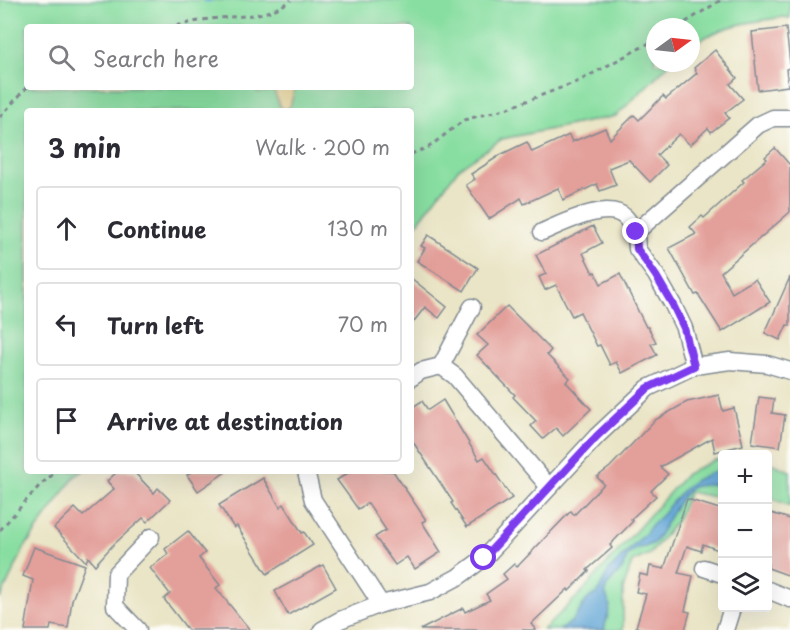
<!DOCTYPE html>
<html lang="en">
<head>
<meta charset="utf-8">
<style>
	body { margin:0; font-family:"Playpen Sans",sans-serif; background:#f7f7f7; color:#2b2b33 }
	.controls { position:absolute; right:18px; bottom:18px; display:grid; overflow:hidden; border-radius:6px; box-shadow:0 6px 24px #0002 }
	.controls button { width:54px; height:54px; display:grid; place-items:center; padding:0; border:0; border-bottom:2px solid #e1e1e2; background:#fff; color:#2b2b33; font:30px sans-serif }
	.compass { position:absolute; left:646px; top:18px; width:54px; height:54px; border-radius:50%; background:#fff; box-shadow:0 6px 24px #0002; rotate:75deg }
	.stop { position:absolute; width:18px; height:18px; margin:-14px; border:4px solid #7c3aed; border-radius:50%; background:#fff }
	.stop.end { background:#7c3aed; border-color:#fff; box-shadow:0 2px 6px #0008 }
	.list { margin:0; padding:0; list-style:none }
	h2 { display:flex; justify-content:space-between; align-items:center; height:78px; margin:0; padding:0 24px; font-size:26px }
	h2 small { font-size:20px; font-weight:400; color:#7c7c81 }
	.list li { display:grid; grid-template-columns:39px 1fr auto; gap:18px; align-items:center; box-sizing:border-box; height:84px; margin:0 12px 12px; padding:0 12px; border:2px solid #e1e1e2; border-radius:6px }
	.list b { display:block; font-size:22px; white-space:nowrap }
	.list em { font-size:20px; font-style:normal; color:#7c7c81 }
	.icon { flex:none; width:33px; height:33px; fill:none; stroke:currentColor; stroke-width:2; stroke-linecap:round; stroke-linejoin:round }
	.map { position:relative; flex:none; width:790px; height:630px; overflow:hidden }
	.search { position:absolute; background:#fff; box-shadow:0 6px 24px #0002; left:24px; top:24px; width:390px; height:66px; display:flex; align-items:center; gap:15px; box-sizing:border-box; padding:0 21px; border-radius:6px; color:#7c7c81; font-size:22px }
	.panel { position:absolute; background:#fff; box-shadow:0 6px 24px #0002; left:24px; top:108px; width:390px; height:366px; border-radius:6px }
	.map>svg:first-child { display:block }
	.green { fill:#88dea1; stroke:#528680; stroke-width:1.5; fill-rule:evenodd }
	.sand { fill:#eeda9e; stroke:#84847e; stroke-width:1.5 }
	.water { fill:#60a5d5; stroke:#3e6a9a; stroke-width:1.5 }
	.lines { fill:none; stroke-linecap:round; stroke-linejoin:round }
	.stream { stroke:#60a5d5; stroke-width:4.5 }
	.building { fill:#e39f9a }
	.minor-casing { stroke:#828a92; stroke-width:19 }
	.path { stroke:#828a92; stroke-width:3; stroke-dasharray:4.5 4.5; stroke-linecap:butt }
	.minor { stroke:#fff; stroke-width:16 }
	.route { stroke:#7c3aed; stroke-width:8 }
</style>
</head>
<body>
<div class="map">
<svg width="790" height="630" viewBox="0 0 790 630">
	<rect width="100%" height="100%" fill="#fdfcf7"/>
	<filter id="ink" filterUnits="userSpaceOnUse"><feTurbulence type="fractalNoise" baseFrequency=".0167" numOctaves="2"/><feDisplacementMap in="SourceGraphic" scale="12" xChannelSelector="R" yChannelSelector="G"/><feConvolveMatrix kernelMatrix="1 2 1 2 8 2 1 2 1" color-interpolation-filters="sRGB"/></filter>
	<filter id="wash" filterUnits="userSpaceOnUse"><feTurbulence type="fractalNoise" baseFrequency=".008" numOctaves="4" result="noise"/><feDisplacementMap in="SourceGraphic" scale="24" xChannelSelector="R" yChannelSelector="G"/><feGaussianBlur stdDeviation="1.35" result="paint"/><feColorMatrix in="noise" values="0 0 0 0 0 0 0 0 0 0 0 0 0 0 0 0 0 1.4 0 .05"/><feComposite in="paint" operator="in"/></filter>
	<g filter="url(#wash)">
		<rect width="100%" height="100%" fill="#eae5c6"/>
		<g class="green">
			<path d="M0 0H790V18L784 17C747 23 722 24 691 46V27H655V63H670L616 116 502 139 458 169 411 232V111H27V471H83L75 476 25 547 0 599ZM27 27H411V87H27Z"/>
			<path d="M722 459V490L720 498 689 492 677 520 650 554 632 562 623 589V630H543L580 594 686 474 714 460Z"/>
			<path d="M768 462 790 471V506L768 497Z"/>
		</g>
		<path class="sand" d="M253 87H293L294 92 290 107 285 110 280 107 274 91 258 92Z"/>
		<path class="water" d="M722 470V481C710 489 700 482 691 488 679 495 664 530 654 543L645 547 638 548 628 555 622 569 606 587 605 592 610 606 604 630H559C581 621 581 597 597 594L609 570 646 533C650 525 656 521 662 515 682 490 689 478 722 470Z"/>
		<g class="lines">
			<path class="stream" d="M205 0H210"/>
		</g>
		<g id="blocks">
			<g class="building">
				<path d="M786 28 790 63V68L786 69 788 86 758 90 752 32Z"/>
				<path d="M715 50 737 78 730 84 743 99 725 113 729 118 711 132 708 128 690 145 679 134 657 155 667 165 650 182 629 160 609 168 616 185 600 191 597 184 563 200 558 188 524 204 521 198 489 219 466 185 475 179 471 174 502 154 527 142 532 152 569 135 572 142 605 128 610 139 634 115 639 120 663 96 666 99 697 73 694 68Z"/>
				<path d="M775 148 790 165V212L721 272 732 293 755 279 770 302 722 332 698 294 695 295 669 248 696 234 690 227 702 216 704 218 744 182 742 180 767 159 765 157Z"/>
				<path d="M593 226 602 243 583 253 593 273 595 272 601 284 620 274 646 327H648L656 342 651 344 657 355 622 373 616 362 610 365 600 345 597 346 580 312 572 316 556 285 545 290 539 277 546 274 536 255Z"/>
				<path d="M428 235 478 268 464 291 417 261 425 248 421 246Z"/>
				<path d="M790 277V326L787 325 780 340 765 333Z"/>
				<path d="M411 278 447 307 439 318 425 307 411 325Z"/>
				<path d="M507 306 551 350 547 355 570 378 566 382 591 409 563 436 556 428 543 439 531 426 536 421 513 397 515 395 477 355 488 345 477 335Z"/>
				<path d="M719 395 723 411 734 408 743 445 715 452 712 438 660 467 668 474 651 491 656 496 631 519 633 521 610 545 612 548 587 570 589 571 569 591 568 589 531 624 536 630H420L463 608 465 612 490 600 486 594 507 579 503 574 514 564 517 567 571 511 574 515 604 484 597 477 610 467 655 420 687 402Z"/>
				<path d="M759 397 774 399 772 413 785 415 780 447 752 443Z"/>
				<path d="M443 400 479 460 484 457 512 498 467 527 451 503 453 502 411 439V408L422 401 428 410Z"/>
				<path d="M118 471H133L154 493 158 488 170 500 147 522 143 518 112 546 95 565 88 557 86 562 54 528 75 508 83 516 114 489 107 481Z"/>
				<path d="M193 471H227L198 491 187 475Z"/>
				<path d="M351 471H393L426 520 422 522 441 552 415 569 407 557 395 565 375 537 386 530 368 503 358 509 337 480Z"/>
				<path d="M263 478 280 507 284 504 302 533 304 532 313 545 267 574 237 526 234 528 219 505Z"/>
				<path d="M687 499 723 510V552L703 544 701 551 687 546 678 573 693 576 685 611 690 612 685 630H648L636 627 646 594 636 592 640 574 648 576 650 566 664 569Z"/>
				<path d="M768 512 790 519V576L768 568Z"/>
				<path d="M188 531 205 553 199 558 220 585 216 588 250 630H188L164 599 170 594 150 568 168 554 165 549Z"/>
				<path d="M34 547 85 565 72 600 68 628 51 625 50 630H25L33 580 23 576Z"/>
				<path d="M323 565 336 588 288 615 275 591Z"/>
			</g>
		</g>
	</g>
	<g filter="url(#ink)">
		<use href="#blocks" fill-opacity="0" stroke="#828a92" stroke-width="1.5"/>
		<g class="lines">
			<g class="minor-casing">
				<g id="minor">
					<path d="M542 232C561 224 607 200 625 217 629 221 632 227 636 232"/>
					<path d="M636 232 758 125 773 118H790"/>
					<path d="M636 232 637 249 656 275 673 305 684 328 694 366"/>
					<path d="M441 366 455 376 549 487"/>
					<path d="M411 378 421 371 441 366 472 307"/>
					<path d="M306 471 313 500 381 604"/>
					<path d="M704 568 722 574"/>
					<path d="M768 590 790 599"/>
					<path d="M138 630 115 606 116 574 151 537"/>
					<path d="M322 630 340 620 381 604 430 592 458 577 484 558 597 436 648 388 694 366 730 361 767 364 790 371"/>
					<path d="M725 630 732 608"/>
				</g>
			</g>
			<g class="path">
				<path d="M168 27C182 25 196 21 210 19 240 15 265 19 291 0"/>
				<path d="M678 27 721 0"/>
				<path d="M0 117 27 87"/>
				<path d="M411 154 429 147 464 120 508 108 579 81 655 40"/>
				<path d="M0 530 40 485 57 471"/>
			</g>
			<use href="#minor" class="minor"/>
		</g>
	</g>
	<g class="lines" filter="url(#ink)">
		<path class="route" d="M484 558 597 436 648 388 694 366 684 328 673 305 656 276 637 249 636 232"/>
	</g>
</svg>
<div class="controls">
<button>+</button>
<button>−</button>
<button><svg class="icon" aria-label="layers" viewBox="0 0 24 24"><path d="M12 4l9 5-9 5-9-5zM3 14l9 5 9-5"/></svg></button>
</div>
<svg class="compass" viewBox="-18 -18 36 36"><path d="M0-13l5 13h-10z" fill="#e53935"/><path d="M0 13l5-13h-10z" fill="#7c7c81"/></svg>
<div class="stop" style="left:484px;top:558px"></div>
<div class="stop end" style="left:636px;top:232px"></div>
<div class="search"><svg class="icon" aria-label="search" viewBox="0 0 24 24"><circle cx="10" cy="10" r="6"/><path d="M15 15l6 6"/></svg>Search here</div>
<section class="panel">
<h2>3 min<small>Walk · 200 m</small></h2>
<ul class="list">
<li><svg class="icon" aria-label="ahead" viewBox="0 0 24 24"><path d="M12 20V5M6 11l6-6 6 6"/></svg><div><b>Continue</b></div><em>130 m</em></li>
<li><svg class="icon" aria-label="left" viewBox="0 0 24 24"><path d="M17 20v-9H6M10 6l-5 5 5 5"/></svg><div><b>Turn left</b></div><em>70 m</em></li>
<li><svg class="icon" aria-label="arrive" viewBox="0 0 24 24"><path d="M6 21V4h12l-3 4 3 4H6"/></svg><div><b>Arrive at destination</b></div></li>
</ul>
</section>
</div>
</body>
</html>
